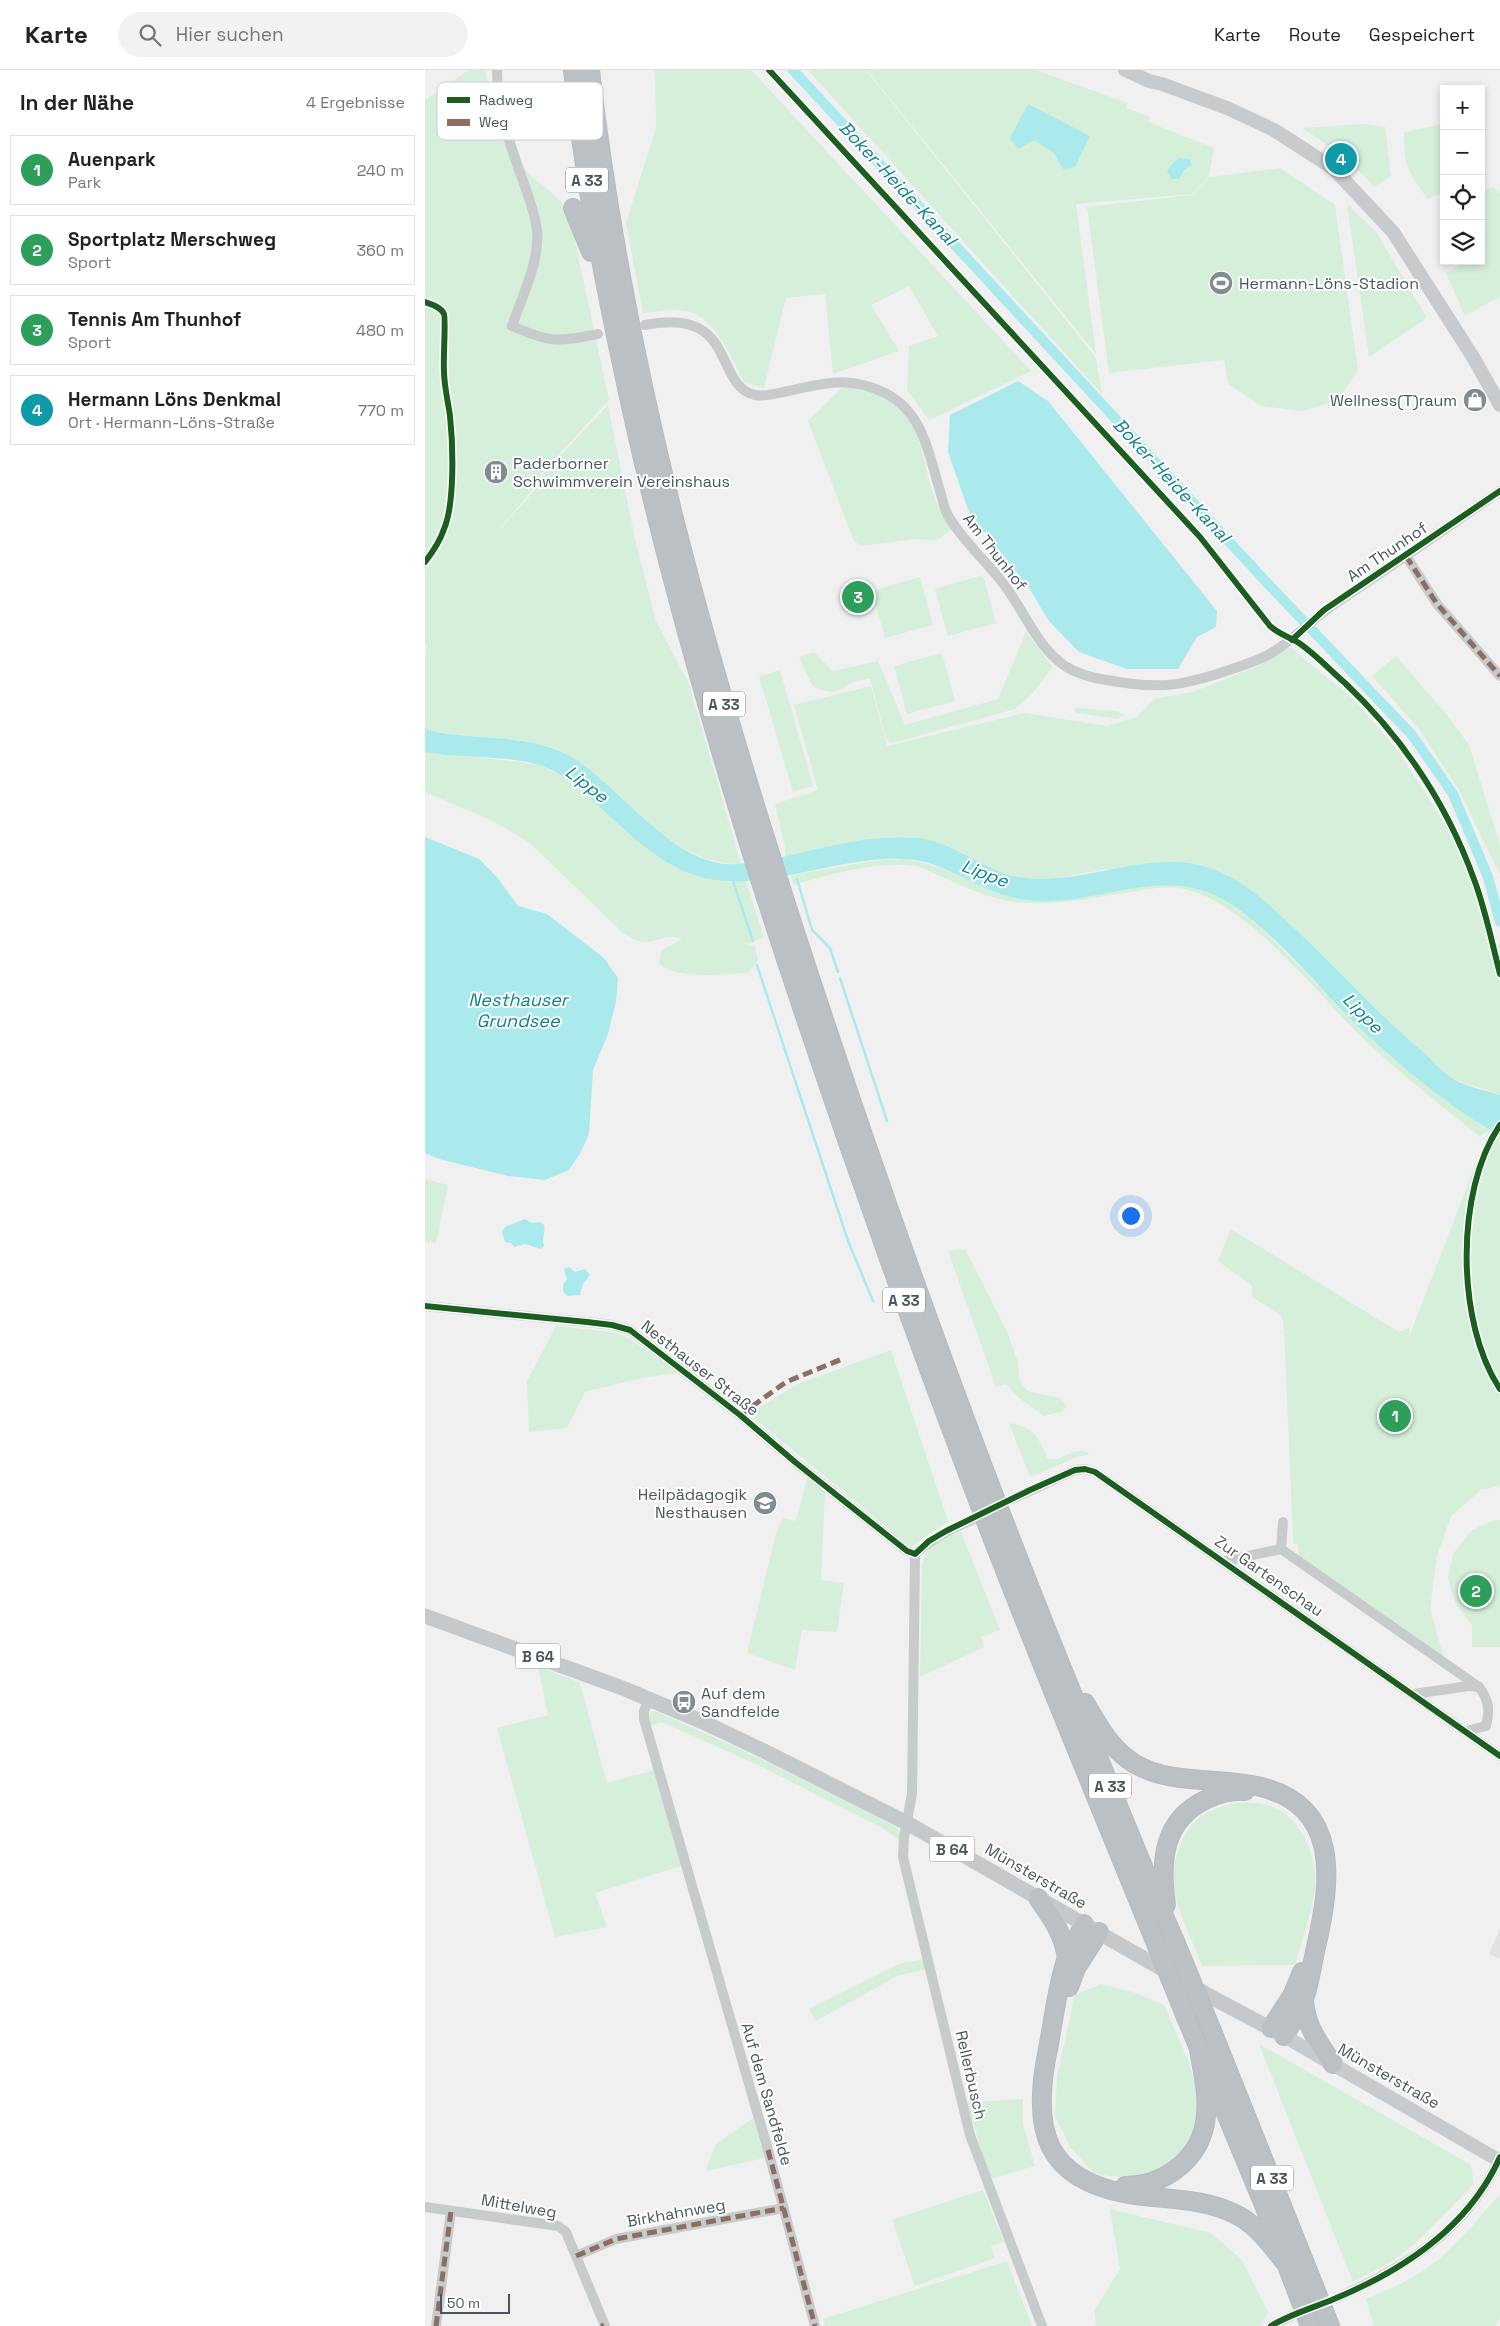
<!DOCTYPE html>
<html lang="de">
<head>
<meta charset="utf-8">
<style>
	body { margin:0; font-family:"Space Grotesk",sans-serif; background:#f2f2f2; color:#222 }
	.controls { position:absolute; right:15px; top:15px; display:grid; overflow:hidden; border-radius:0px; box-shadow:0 2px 8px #0003 }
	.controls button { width:45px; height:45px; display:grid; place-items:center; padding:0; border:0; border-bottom:1px solid #e0e0e0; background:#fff; color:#222; font:25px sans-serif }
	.scale { position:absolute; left:15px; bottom:12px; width:70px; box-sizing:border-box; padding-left:5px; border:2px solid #47565c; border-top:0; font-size:14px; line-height:18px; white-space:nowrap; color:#47565c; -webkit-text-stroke:4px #fff; paint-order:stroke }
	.you { position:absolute; left:705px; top:1145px; width:18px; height:18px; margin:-12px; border:4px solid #fff; border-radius:50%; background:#1a73e8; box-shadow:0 0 0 8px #1a73e833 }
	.badge { display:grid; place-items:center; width:32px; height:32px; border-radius:50%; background:#111827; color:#fff; font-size:16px; font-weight:700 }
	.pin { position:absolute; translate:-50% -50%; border:2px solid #fff; box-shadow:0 1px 5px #0006 }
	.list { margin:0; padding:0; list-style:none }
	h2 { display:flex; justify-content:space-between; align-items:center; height:65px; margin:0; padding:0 20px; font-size:21px }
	h2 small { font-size:16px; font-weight:400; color:#767676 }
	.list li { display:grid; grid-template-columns:32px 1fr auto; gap:15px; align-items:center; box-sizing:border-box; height:70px; margin:0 10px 10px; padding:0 10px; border:1px solid #e0e0e0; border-radius:0px }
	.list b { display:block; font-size:19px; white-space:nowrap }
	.list p { margin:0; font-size:16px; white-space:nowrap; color:#767676 }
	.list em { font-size:16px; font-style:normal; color:#767676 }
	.icon { flex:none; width:28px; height:28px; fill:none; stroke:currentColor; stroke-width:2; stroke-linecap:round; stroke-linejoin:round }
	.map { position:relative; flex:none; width:1075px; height:2256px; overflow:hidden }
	header { display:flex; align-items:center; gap:30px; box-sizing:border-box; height:70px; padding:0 25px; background:#fff; border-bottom:1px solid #e0e0e0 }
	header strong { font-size:24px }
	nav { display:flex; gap:28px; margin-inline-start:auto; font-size:18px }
	.search { width:350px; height:45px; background:#f2f2f2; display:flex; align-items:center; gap:12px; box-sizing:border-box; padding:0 18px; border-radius:28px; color:#767676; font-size:19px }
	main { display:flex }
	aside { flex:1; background:#fff }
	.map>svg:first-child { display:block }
	.education { fill:#e3e1e2 }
	.green { fill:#d5efdb }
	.water { fill:#aae9ec }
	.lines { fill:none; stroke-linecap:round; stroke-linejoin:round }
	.stream { stroke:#aae9ec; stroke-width:2.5 }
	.canal { stroke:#aae9ec; stroke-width:10 }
	.highway-casing { stroke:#b6bbbf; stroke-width:20 }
	.street { stroke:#c8cbcc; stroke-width:10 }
	.secondary { stroke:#c8cbce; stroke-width:14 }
	.primary { stroke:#c5c9cb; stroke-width:15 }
	.highway { stroke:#bbc0c4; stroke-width:18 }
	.highway-bridge-casing { stroke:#b6bbbf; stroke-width:20; stroke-linecap:butt }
	.highway-bridge { stroke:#bbc0c4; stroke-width:18 }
	.quiet { stroke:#8d6e63; stroke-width:5; stroke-dasharray:10 5; stroke-linecap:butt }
	.cycleway-casing { stroke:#fff; stroke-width:9 }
	.cycleway { stroke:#1b5e20; stroke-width:6 }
	.labels { text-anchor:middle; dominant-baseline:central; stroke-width:4; stroke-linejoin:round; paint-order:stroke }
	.shield { fill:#fff; stroke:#7e898d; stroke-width:1 }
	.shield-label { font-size:15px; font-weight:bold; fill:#47565c }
	.poi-label { font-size:16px; fill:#47565c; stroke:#fff; text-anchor:start }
	.street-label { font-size:16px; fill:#47565c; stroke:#fff }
	.water-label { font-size:18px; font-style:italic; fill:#0f838a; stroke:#fff }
	.key { fill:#fff; stroke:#c8ccce; stroke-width:1 }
	.key-label { font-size:14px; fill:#47565c }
</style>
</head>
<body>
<header>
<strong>Karte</strong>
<div class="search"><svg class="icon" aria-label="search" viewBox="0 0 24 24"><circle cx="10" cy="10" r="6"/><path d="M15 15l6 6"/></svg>Hier suchen</div>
<nav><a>Karte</a><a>Route</a><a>Gespeichert</a></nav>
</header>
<main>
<aside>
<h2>In der Nähe<small>4 Ergebnisse</small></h2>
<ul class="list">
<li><span class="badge" style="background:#2e9e5b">1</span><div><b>Auenpark</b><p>Park</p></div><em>240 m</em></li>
<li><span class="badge" style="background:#2e9e5b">2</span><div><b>Sportplatz Merschweg</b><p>Sport</p></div><em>360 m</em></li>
<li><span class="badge" style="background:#2e9e5b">3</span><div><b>Tennis Am Thunhof</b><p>Sport</p></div><em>480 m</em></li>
<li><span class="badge" style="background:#0f9aa8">4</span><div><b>Hermann Löns Denkmal</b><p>Ort · Hermann-Löns-Straße</p></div><em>770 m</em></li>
</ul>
</aside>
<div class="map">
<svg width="1075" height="2256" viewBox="0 0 1075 2256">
	<rect width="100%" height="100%" fill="#f1f0f0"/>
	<path class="education" d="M1075 1859V1889L1064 1884Z"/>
	<g class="green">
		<path d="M44 0H60C69 33 75 69 98 97 112 114 133 123 144 143L184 330 117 403 108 419 70 465 110 420 118 404 183 335 210 469 231 551 264 614 316 794C242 795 201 718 142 684 105 663 43 671 0 659V585L2 577 0 574V498L13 474 9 472 0 486V30Z"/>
		<path d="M230 0H326L606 301 504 350 482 320 484 276 513 266 484 216 446 235 474 281 408 304 400 224 361 228 339 318 319 312C308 291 292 252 268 243 253 237 233 242 218 243L201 153 231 58Z"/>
		<path d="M383 0H441L671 288 677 324Z"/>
		<path d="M442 0H610L703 33 701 38 725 47 723 52 789 78 784 106 767 124 651 134 671 284Z"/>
		<path d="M939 54 960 57 966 106 949 117C928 92 904 75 877 58Z"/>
		<path d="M1019 54V122L1003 129C983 102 979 98 979 62Z"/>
		<path d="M855 98 910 135 933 300 913 330 878 341 837 336 803 314 799 290 684 303 662 137 767 125 784 107Z"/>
		<path d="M1068 117 1075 123V226L1040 246 1021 203 1036 194 1035 191H1056V121Z"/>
		<path d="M922 134 952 163 1002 248 944 287Z"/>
		<path d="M419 315C520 336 482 394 526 459L513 470 490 469 436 476 429 471 383 351Z"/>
		<path d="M558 505 571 553 523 566 510 519Z"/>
		<path d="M495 507 508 555 460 568 447 521Z"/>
		<path d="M601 562 628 597 606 625 590 639 468 673 461 669 445 608 425 613 418 618 405 622 388 617 374 587 389 582 408 601 453 591 480 655 573 629Z"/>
		<path d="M865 577 928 629 973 681 1026 763 1051 821 1075 912V1025L1026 1008 974 962 852 843 815 812 690 798 630 808 601 809 577 803 486 767 453 768 360 787V777L350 734 393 720 369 635 446 616 462 676 600 643 682 656 712 647 729 629 768 622 835 595Z"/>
		<path d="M517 583 530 631 482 644 469 596Z"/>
		<path d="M971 586 1022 645 1044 675 1075 775V805L1034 720 995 660 947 606Z"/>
		<path d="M355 600 388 716 368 722 334 606Z"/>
		<path d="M651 638 691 641 700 645 693 649 651 643 649 640Z"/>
		<path d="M0 682 96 692 117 696 137 706 164 727 300 812 321 811 339 867 324 874 321 871 324 876H330L333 891 322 903C298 904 253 910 234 894L236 881 257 869C242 862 229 875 213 871 208 870 203 865 198 863L105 773 68 751 0 722Z"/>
		<path d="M479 789C525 796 567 821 612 830 624 833 641 829 653 827 695 820 742 806 783 821 801 828 816 841 830 853 860 880 887 910 916 938 960 982 1020 1036 1075 1065V1416L1056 1420 1026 1446 1012 1486 1005 1539 1019 1588 874 1488 873 1475 868 1473V1466L859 1262H868L859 1261 857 1246 827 1227V1216L793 1191 806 1159 974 1262 985 1258 984 1267 1064 1060 1055 1067C1019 1037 980 1008 946 976 896 930 825 833 759 819 740 815 719 820 700 823 663 829 628 836 590 832 565 829 538 816 515 806 507 803 498 797 489 796 455 790 402 805 368 815L366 805 448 791Z"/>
		<path d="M0 1109 23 1115 11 1173 0 1172Z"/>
		<path d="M540 1179 583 1264 593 1292 594 1309 602 1321 635 1328 642 1337 635 1342 619 1346 594 1328 581 1314 571 1317 523 1181Z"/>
		<path d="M131 1256 187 1262 204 1268 252 1303 217 1308 160 1322 142 1358 104 1362 102 1311Z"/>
		<path d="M466 1280 523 1451 486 1477 324 1344 373 1314Z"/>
		<path d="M584 1353C611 1358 612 1366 623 1389 638 1393 648 1374 664 1384L652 1387 605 1407Z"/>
		<path d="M382 1409 400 1422 396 1510 419 1513 412 1562 377 1560 370 1600 322 1583 351 1463 358 1448 371 1451Z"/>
		<path d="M1070 1450H1075V1577H1047V1555L1030 1533 1023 1508 1028 1484 1047 1460Z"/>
		<path d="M536 1462 575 1560 556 1567 559 1577 495 1607 497 1496C503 1470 514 1472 536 1462Z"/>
		<path d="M113 1596 155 1613 182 1713 230 1700 259 1795 170 1823 182 1857 130 1867 72 1658 123 1645Z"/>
		<path d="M227 1641 232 1642C314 1678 394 1715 472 1757L476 1764 474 1770 457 1758 335 1696 237 1652 225 1656 223 1646Z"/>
		<path d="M810 1733C818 1733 828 1732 837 1734 874 1740 892 1783 890 1816 888 1838 876 1873 870 1895L777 1896C769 1873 756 1850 751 1827 744 1800 753 1766 774 1748 784 1740 797 1736 810 1733Z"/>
		<path d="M499 1889 502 1899 472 1906 391 1951 384 1939 474 1894Z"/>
		<path d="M676 1914 708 1922 739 1935 763 1990 774 2026 770 2057 755 2085 739 2099 723 2106 700 2108 670 2104 645 2077 630 2046 632 2007 650 1925Z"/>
		<path d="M834 1974 1046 2095 1049 2114 992 2172 966 2192 928 2212Z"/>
		<path d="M598 2029V2054L610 2096 565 2109 542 2033Z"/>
		<path d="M328 2048 340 2088 280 2101 291 2074Z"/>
		<path d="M558 2120 579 2172 566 2176 570 2188 490 2216 467 2150Z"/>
		<path d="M1075 2124V2246L1070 2256H949L941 2229C963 2220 986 2210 1005 2196 1032 2176 1053 2149 1075 2124Z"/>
		<path d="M685 2139 786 2163 817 2190 843 2242 835 2256H671L669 2241 695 2199Z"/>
		<path d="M582 2191 607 2256H400L398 2249Z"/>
	</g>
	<g class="water">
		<path d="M603 34 665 66 650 97 638 99 629 83 609 70 593 79 585 68Z"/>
		<path d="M754 88 764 89 767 95 759 100 754 109H746L742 101 745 96Z"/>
		<path d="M593 311 623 331 792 541 791 557 772 567 753 599H702L654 582 624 551 604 518 544 442 523 382 525 345Z"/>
		<path d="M0 659C45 672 102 662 143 685 193 713 242 789 301 794 313 795 325 792 337 791 377 784 416 771 457 768 475 767 493 766 511 772 542 782 567 805 600 808 663 815 726 777 787 799 820 810 845 836 870 859 913 900 952 943 997 981 1006 989 1014 999 1024 1006 1037 1016 1059 1020 1075 1025V1065C1021 1037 956 980 914 937 882 903 850 866 812 838 746 790 684 833 613 831 566 829 540 803 500 792 459 782 404 798 364 805 350 808 335 809 321 811 256 816 218 777 174 736 157 720 139 704 117 696 82 684 37 689 0 682Z"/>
		<path d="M0 767 54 789 72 807 93 836 122 844 179 888 193 908 191 932 183 964 168 1000 164 1064 156 1082 144 1100 120 1110 83 1106 14 1089 0 1083Z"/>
		<path d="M100 1149 106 1153 115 1152 119 1155C121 1163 116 1167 119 1176L116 1179 100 1174 89 1177 86 1173 80 1172 77 1162 80 1157Z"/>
		<path d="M144 1197 150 1202 160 1199 165 1205 158 1214 155 1225 142 1226 138 1221V1215L142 1209 139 1199Z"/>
	</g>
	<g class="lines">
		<g class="stream">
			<path d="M307 808 328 871"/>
			<path d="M372 809 387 860 405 878 413 902"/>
			<path d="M332 895 423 1171 448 1231"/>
			<path d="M415 908 462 1051"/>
		</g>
		<path class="canal" d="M368 0 846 517 987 665 1028 724 1063 807 1075 852"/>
		<g class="highway-casing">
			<g id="highway">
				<path d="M148 0C158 101 177 200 198 299 234 471 282 641 335 809 400 1011 470 1211 545 1409 601 1559 663 1706 723 1854"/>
				<path d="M165 0C202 324 295 638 398 947 477 1184 563 1419 658 1650 688 1723 717 1797 749 1869"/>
				<path d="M148 138 166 182"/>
				<path d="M660 1633C674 1656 685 1679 710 1694 746 1715 793 1707 832 1716 917 1735 906 1812 891 1877 887 1894 885 1913 879 1929 875 1942 866 1954 859 1966"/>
				<path d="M613 1828C627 1848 639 1864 642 1889"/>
				<path d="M741 1835C735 1792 737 1750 782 1729 795 1723 806 1720 820 1721"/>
				<path d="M659 1854C654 1865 647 1877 642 1888 632 1914 628 1956 622 1984 607 2060 620 2109 703 2124 739 2130 776 2127 810 2144 831 2154 844 2173 859 2191"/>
				<path d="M644 1917 651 1898 674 1862"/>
				<path d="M879 1930C881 1958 893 1971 908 1994"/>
				<path d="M761 1947 839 2135 885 2256"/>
				<path d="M846 1958 867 1926 877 1902"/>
				<path d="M787 1961 905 2256"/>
				<path d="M700 2116C741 2116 778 2087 781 2045 783 2023 778 2002 774 1980"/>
			</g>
		</g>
		<g class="street">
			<path d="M72 0C72 33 82 66 93 97 100 117 109 138 112 160 115 192 97 226 87 256 126 273 131 272 173 264"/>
			<path d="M220 255C313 236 288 316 330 325 340 327 353 323 363 321 400 313 424 305 460 323 498 342 504 384 515 421 518 430 519 440 524 447 538 471 560 490 577 512 599 539 610 575 640 596 652 604 668 608 682 610 734 620 758 616 807 599 821 594 836 590 848 582 872 568 890 546 914 531 968 495 1022 458 1075 421"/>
			<path d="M981 486 1012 534 1075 606"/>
			<path d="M0 1236 162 1252 187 1255 205 1260 315 1345 370 1392 482 1481 490 1484"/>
			<path d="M587 1429 650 1400 660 1399 670 1402 1075 1686"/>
			<path d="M547 1450C525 1459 508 1468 490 1484L487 1724 479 1767 478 1787 545 2065 617 2256"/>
			<path d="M856 1479 858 1452"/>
			<path d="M800 1491 856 1479 1054 1617"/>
			<path d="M989 1624 1043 1616 1054 1617C1064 1630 1065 1640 1061 1656L1041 1661"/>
			<path d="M224 1629 219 1641V1649L343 2080 390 2256"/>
			<path d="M0 2137 133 2156 141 2162 180 2256"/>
			<path d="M151 2186 191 2169 359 2138"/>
			<path d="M910 2229C980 2197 1042 2161 1075 2087"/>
			<path d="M11 2256 26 2141"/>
			<path d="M846 2256 868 2245"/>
		</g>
		<g class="secondary">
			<path d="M700 0 724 11 737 14 802 38 849 60 908 98 968 162 1048 287 1075 335"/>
			<path d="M859 1966 1075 2091"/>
		</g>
		<path class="primary" d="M0 1546 200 1619 278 1652 337 1680 482 1753 788 1928 856 1964"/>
		<use href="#highway" class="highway"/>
		<g class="highway-bridge-casing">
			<g id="highway-bridge">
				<path d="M723 1854 761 1947"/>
				<path d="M749 1869 787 1961"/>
			</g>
		</g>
		<use href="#highway-bridge" class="highway-bridge"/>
		<g class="quiet">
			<path d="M981 486 1012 534 1075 606"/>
			<path d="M315 1345 361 1312 417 1289"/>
			<path d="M343 2080 390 2256"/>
			<path d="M151 2186 191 2169 359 2138"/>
			<path d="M11 2256 26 2141"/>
			<path d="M176 2256 179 2255"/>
		</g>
		<g class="cycleway-casing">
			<g id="cycleway">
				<path d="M344 0 775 467 845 556C855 565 863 566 874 573 890 584 905 600 920 613 978 668 1023 736 1050 812 1061 842 1067 873 1075 904"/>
				<path d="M0 232C6 234 16 237 19 244 21 248 18 291 19 301 19 316 23 331 25 346 28 374 30 433 19 459 15 471 7 483 0 492"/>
				<path d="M867 570 899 540 1075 421"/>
				<path d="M1075 1055C1030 1121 1031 1253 1075 1319"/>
				<path d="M0 1236 162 1252 187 1255 205 1260 315 1345 370 1392 482 1481 490 1484 504 1471 521 1461 605 1420 650 1400 660 1399 670 1402 1075 1686"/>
				<path d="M846 2256C865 2244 888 2238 909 2229 977 2201 1044 2157 1075 2087"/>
			</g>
		</g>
		<use href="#cycleway" class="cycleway"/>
	</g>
	<defs>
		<g id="stadium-disc" transform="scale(1.25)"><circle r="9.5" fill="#828c90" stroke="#fff"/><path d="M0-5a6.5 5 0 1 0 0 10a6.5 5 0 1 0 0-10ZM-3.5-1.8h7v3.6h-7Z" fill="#fff"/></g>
		<g id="shop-disc" transform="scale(1.25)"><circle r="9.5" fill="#828c90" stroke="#fff"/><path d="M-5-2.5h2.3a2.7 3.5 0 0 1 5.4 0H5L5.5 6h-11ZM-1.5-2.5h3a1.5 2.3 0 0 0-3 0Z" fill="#fff"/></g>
		<g id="building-disc" transform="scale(1.25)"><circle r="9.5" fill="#828c90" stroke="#fff"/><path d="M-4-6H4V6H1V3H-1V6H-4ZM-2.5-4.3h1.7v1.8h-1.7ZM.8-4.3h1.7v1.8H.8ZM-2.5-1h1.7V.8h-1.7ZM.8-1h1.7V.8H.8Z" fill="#fff"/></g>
		<g id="school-disc" transform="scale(1.25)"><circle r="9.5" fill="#828c90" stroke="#fff"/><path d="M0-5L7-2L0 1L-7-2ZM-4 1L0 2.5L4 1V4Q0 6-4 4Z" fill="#fff"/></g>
		<g id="bus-disc" transform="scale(1.25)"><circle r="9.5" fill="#828c90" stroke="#fff"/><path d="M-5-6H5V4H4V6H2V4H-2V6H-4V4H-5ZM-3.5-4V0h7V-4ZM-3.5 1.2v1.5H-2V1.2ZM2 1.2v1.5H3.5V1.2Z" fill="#fff"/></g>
	</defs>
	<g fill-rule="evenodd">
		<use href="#stadium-disc" x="796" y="213"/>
		<use href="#shop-disc" x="1050" y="330"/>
		<use href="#building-disc" x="71" y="402"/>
		<use href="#school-disc" x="340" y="1433"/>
		<use href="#bus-disc" x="259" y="1632"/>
	</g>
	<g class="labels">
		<g class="shield">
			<rect x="141" y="97.5" width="42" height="25" rx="4"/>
			<rect x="278" y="621.5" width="42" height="25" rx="4"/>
			<rect x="458" y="1217.5" width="42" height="25" rx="4"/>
			<rect x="90.5" y="1573.5" width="45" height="25" rx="4"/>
			<rect x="664" y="1703.5" width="42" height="25" rx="4"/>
			<rect x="504.5" y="1766.5" width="45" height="25" rx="4"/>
			<rect x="826" y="2095.5" width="42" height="25" rx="4"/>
		</g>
		<g class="shield-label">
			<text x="162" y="110">A 33</text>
			<text x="299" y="634">A 33</text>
			<text x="479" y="1230">A 33</text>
			<text x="113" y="1586">B 64</text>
			<text x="685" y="1716">A 33</text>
			<text x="527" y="1779">B 64</text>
			<text x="847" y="2108">A 33</text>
		</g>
		<g class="poi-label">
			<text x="814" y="213">Hermann-Löns-Stadion</text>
			<text x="1032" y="330" text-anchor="end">Wellness(T)raum</text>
			<text x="88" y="393">Paderborner<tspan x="88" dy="18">Schwimmverein Vereinshaus</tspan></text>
			<text x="322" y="1424" text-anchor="end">Heilpädagogik<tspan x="322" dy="18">Nesthausen</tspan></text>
			<text x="276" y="1623">Auf dem<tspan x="276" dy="18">Sandfelde</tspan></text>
		</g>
		<g class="street-label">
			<text transform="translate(570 482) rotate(52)">Am Thunhof</text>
			<text transform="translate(962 482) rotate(-34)">Am Thunhof</text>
			<text transform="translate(275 1298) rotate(38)">Nesthauser Straße</text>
			<text transform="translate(844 1506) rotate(35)">Zur Gartenschau</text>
			<text transform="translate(611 1806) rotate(30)">Münsterstraße</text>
			<text transform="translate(546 2005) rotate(77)">Rellerbusch</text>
			<text transform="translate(964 2006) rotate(30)">Münsterstraße</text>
			<text transform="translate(342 2024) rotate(74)">Auf dem Sandfelde</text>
			<text transform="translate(94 2136) rotate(10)">Mittelweg</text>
			<text transform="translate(251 2143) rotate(-10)">Birkhahnweg</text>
		</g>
		<g class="water-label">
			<text transform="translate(473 113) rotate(47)">Boker-Heide-Kanal</text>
			<text transform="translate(747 410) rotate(47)">Boker-Heide-Kanal</text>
			<text transform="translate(162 714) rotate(38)">Lippe</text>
			<text transform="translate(560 803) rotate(21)">Lippe</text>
			<text x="93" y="929">Nesthauser<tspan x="93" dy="21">Grundsee</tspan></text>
			<text transform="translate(938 943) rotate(45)">Lippe</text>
		</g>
	</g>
	<rect x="12" y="12" width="166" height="58" rx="8" class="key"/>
	<rect x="22" y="27" width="23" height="6" fill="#1b5e20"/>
	<rect x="22" y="49" width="23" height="7" fill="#8d6e63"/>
	<g class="key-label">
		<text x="54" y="35">Radweg</text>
		<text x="54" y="57">Weg</text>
	</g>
</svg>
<div class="controls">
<button>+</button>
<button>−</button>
<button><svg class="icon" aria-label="locate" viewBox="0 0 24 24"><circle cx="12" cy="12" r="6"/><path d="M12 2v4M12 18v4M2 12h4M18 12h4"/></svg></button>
<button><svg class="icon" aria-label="layers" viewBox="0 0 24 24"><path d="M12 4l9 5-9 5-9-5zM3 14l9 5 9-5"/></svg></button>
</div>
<div class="scale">50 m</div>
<div class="you"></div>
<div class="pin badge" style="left:970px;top:1346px;background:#2e9e5b">1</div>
<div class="pin badge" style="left:1051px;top:1521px;background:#2e9e5b">2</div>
<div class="pin badge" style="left:433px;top:527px;background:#2e9e5b">3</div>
<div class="pin badge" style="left:916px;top:89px;background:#0f9aa8">4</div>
</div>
</main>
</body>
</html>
